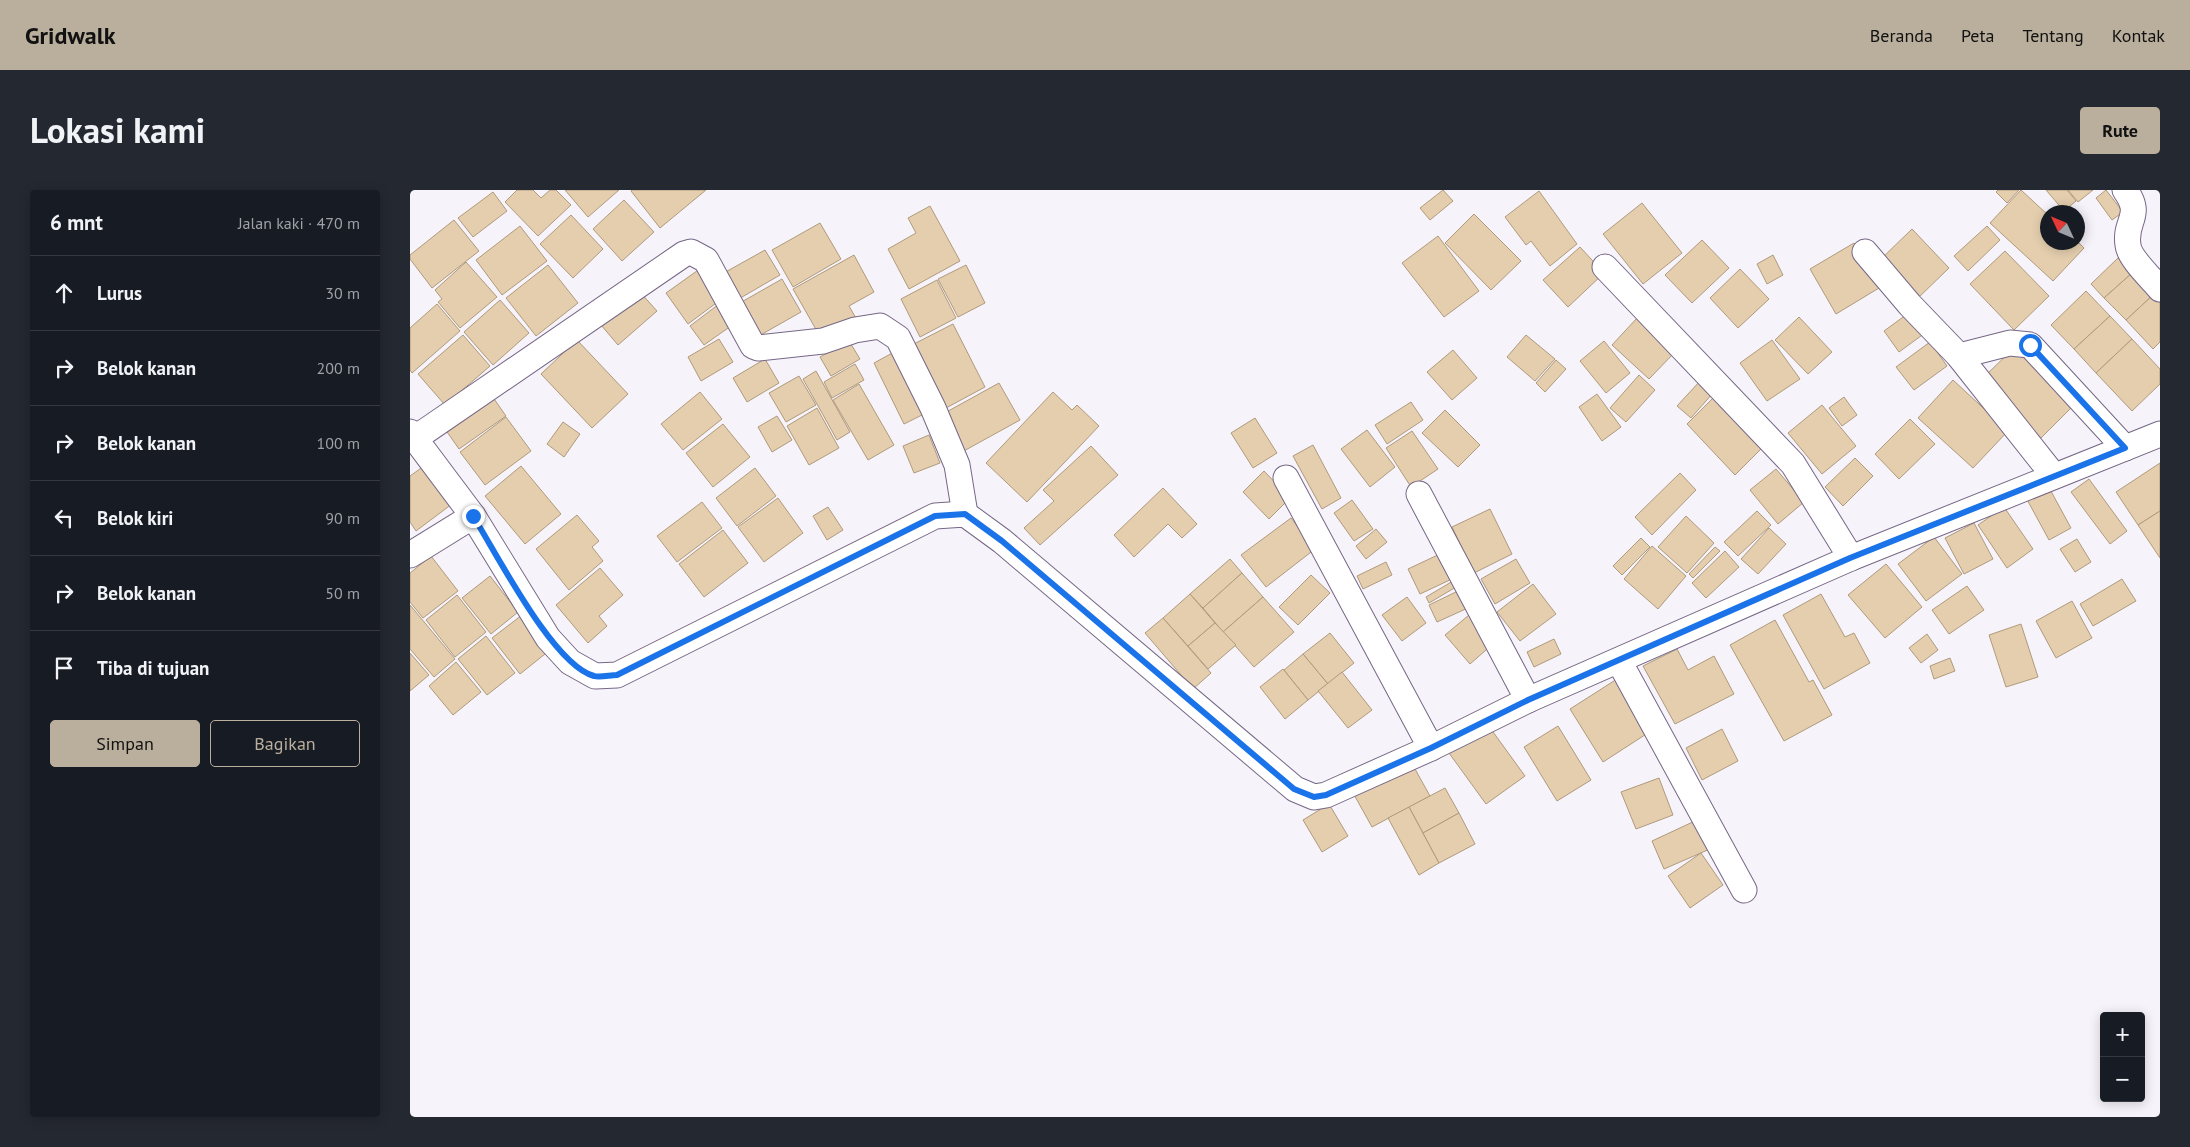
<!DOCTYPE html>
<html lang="id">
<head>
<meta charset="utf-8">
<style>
	body { margin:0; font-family:"PT Sans",sans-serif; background:#242831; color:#f1f3f6 }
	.controls { position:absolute; right:15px; bottom:15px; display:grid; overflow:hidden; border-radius:5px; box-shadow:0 2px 12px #0003 }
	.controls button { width:45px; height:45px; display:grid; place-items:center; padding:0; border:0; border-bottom:1px solid #363941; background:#171b24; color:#f1f3f6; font:25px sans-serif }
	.compass { position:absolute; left:1630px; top:15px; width:45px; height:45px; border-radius:50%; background:#171b24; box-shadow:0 2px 12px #0003; rotate:314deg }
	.stop { position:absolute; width:15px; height:15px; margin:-11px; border:4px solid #1a73e8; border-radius:50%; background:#fff }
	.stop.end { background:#1a73e8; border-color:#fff; box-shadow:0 1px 5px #0008 }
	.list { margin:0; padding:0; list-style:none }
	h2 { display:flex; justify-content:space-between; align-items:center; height:65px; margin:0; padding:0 20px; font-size:21px }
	h2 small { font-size:16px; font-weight:400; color:#9ea1a6 }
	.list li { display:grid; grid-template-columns:32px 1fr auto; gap:15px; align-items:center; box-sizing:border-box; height:75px; padding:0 20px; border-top:1px solid #363941 }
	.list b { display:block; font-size:19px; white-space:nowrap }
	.list em { font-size:16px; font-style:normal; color:#9ea1a6 }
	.actions { display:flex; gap:10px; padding:15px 20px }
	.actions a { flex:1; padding:11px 0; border:1px solid #baae9c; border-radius:5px; text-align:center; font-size:18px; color:#baae9c }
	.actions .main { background:#baae9c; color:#111 }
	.icon { flex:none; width:28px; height:28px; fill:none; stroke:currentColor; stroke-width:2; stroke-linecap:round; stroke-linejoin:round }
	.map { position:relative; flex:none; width:1750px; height:927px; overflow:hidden; border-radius:5px }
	header { display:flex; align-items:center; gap:30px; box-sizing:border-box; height:70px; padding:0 25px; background:#baae9c; color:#111 }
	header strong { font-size:24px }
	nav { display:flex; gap:28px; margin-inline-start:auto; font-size:18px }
	.intro { display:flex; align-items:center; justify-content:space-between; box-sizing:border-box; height:120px; padding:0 30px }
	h1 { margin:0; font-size:35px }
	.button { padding:12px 22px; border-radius:5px; background:#baae9c; color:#111; font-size:18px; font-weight:700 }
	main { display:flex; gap:30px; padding:0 30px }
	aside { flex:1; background:#171b24; border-radius:5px; box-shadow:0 2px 12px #0003 }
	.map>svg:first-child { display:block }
	.building { fill:#e4ceae; stroke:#af9a7c }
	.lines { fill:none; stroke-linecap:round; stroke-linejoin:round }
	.street-casing { stroke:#766786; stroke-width:27 }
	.street { stroke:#fff; stroke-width:25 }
	.route { stroke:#1a73e8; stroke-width:6 }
</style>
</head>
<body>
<header>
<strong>Gridwalk</strong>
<nav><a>Beranda</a><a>Peta</a><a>Tentang</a><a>Kontak</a></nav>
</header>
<div class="intro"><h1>Lokasi kami</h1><a class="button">Rute</a></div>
<main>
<aside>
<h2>6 mnt<small>Jalan kaki · 470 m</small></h2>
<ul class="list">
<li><svg class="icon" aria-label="ahead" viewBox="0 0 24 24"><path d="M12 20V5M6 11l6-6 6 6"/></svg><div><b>Lurus</b></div><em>30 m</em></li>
<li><svg class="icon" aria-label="right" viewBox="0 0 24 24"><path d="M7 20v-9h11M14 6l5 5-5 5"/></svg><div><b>Belok kanan</b></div><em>200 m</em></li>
<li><svg class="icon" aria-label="right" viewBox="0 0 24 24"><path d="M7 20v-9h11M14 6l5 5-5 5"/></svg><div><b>Belok kanan</b></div><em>100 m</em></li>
<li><svg class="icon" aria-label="left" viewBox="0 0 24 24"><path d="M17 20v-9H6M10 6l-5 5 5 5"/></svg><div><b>Belok kiri</b></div><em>90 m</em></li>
<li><svg class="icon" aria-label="right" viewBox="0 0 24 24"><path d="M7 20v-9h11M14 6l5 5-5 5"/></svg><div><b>Belok kanan</b></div><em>50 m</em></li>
<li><svg class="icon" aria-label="arrive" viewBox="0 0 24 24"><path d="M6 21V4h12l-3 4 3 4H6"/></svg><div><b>Tiba di tujuan</b></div></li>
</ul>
<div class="actions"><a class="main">Simpan</a><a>Bagikan</a></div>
</aside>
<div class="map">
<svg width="1750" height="927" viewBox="0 0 1750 927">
	<rect width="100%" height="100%" fill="#f7f3fa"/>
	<g class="building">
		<path d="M107 0H123L131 8 140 0H146L161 15 128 46 95 12Z"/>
		<path d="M155 0H209L178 27Z"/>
		<path d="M222 0H296L250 38 221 1Z"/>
		<path d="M1033 0 1043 11 1020 30 1010 18Z"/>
		<path d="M1588 0H1609L1597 13 1586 2Z"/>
		<path d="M1611 0 1638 25V52H1668L1674 58 1643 91 1580 33Z"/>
		<path d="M1636 0H1657L1666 11 1654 21Z"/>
		<path d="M1658 0H1683L1668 12Z"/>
		<path d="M1696 0 1713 22 1702 30 1686 8Z"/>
		<path d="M1129 1 1167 54 1140 76 1121 51 1116 55 1095 27Z"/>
		<path d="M83 2 97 21 63 47 48 28Z"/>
		<path d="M214 10 244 42 212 71 183 39Z"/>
		<path d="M1232 13 1272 63 1233 94 1193 44Z"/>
		<path d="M520 16 550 71 499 99 478 59 506 43 498 28Z"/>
		<path d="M1064 24 1111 71 1081 100 1035 53Z"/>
		<path d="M161 25 193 59 163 88 130 54Z"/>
		<path d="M44 30 69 61 22 98 0 69V65Z"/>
		<path d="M410 33 431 69 383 97 362 60Z"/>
		<path d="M110 36 137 71 92 105 66 70Z"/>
		<path d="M1577 36 1590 50 1558 81 1544 66Z"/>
		<path d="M1502 39 1539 78 1507 109 1469 71Z"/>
		<path d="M1028 46 1069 101 1034 127 992 73Z"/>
		<path d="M1292 50 1319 78 1282 113 1255 85Z"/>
		<path d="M1444 53 1469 98 1426 124 1400 79Z"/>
		<path d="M1170 57 1194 83 1158 117 1133 90Z"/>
		<path d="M355 60 370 85 327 110 312 84Z"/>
		<path d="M1595 61 1639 106 1604 140 1560 94Z"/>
		<path d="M444 65 464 102 439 116 447 130 412 150 383 99Z"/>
		<path d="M1363 65 1373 85 1357 94 1347 74Z"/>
		<path d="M1708 68 1722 83 1694 108 1681 94Z"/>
		<path d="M56 72 87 107 50 138 28 112 32 109 25 100Z"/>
		<path d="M138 75 168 113 126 146 96 108Z"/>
		<path d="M556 75 575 113 548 127 528 89Z"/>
		<path d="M291 78 313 108 278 134 256 103Z"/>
		<path d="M1330 79 1359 109 1328 138 1300 108Z"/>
		<path d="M1722 83 1743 105 1716 130 1694 108Z"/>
		<path d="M372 89 391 122 347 147 328 114Z"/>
		<path d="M527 90 546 128 510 147 491 109Z"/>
		<path d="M229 101 247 121 208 155 191 135Z"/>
		<path d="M1676 101 1700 126 1664 159 1641 135Z"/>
		<path d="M1743 105 1750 113V152L1743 159 1716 130Z"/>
		<path d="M90 110 119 143 83 175 54 142Z"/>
		<path d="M313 111 328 131 294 155 280 136Z"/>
		<path d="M27 114 50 141 2 183 0 180V138Z"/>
		<path d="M1500 122 1515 143 1489 162 1474 141Z"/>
		<path d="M1700 126 1722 149 1686 183 1664 159Z"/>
		<path d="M1228 127 1265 162 1239 189 1202 155Z"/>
		<path d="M1389 127 1422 162 1398 184 1365 150Z"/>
		<path d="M543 134 575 197 536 218 496 158Z"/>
		<path d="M53 145 80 176 35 215 8 184Z"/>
		<path d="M1116 145 1145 169 1125 191 1097 167Z"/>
		<path d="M309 149 323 172 291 191 278 167Z"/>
		<path d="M1722 149 1750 179V194L1722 221 1686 183Z"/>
		<path d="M167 150 218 204 182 238 131 184Z"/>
		<path d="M1362 150 1390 189 1357 211 1330 173Z"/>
		<path d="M439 151 450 169 421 186 410 167Z"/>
		<path d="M1194 151 1220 183 1196 203 1170 171Z"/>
		<path d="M1520 152 1537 176 1504 200 1486 177Z"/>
		<path d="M1608 154 1666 213 1631 248 1573 188Z"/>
		<path d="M1043 160 1067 188 1042 210 1017 182Z"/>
		<path d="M486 161 516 223 494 234 464 173Z"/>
		<path d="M355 169 369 193 337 212 323 188Z"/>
		<path d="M1146 170 1156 179 1135 202 1126 193Z"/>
		<path d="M445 174 454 190 422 208 414 192Z"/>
		<path d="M406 181 440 242 427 250 393 189Z"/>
		<path d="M1229 185 1245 200 1216 232 1200 218Z"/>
		<path d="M389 186 406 215 376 232 359 203Z"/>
		<path d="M1543 190 1598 241 1563 278 1508 228Z"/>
		<path d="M1290 191 1303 203 1281 228 1267 216Z"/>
		<path d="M589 193 610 230 552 262 531 225Z"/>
		<path d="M449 194 484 255 458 270 423 210Z"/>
		<path d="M290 202 312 229 273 260 251 234Z"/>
		<path d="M643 202 662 220 667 215 689 236 617 312 576 273Z"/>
		<path d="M1187 204 1211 237 1192 251 1169 217Z"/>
		<path d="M1307 204 1356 254 1325 285 1277 234Z"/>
		<path d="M82 206 96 226 49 259 35 239Z"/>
		<path d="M1434 207 1447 225 1432 236 1419 218Z"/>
		<path d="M1001 212 1013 230 977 254 965 235Z"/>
		<path d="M1412 215 1446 256 1412 284 1378 243Z"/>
		<path d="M407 218 429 258 399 275 377 236Z"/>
		<path d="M1035 220 1070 255 1048 277 1012 243Z"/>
		<path d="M367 226 382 250 362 262 348 237Z"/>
		<path d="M96 227 121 261 75 295 50 262Z"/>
		<path d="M845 228 867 263 843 278 821 243Z"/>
		<path d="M1500 229 1525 254 1489 289 1465 264Z"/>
		<path d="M153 232 170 244 154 267 137 254Z"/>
		<path d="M313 234 340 267 303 297 276 263Z"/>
		<path d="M957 240 985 277 960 297 931 259Z"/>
		<path d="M1002 241 1028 279 1001 297 976 258Z"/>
		<path d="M519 245 530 273 504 283 493 256Z"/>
		<path d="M903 255 931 308 912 319 883 266Z"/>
		<path d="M681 256 708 285 630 355 614 338 644 311 633 300Z"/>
		<path d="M1445 268 1463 286 1433 316 1415 297Z"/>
		<path d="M1750 273V321L1728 335 1706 302Z"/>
		<path d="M14 276 42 314 6 341 0 332V286Z"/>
		<path d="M111 276 151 324 115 354 75 306Z"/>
		<path d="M345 278 366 306 327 336 306 308Z"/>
		<path d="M1366 279 1394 312 1368 334 1340 300Z"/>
		<path d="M854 281 880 308 859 329 833 302Z"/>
		<path d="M1270 283 1286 300 1242 345 1225 327Z"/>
		<path d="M1679 289 1717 341 1700 354 1661 302Z"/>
		<path d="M1636 292 1661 338 1639 350 1614 304Z"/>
		<path d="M753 298 787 334 772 348 758 334 724 367 704 345Z"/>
		<path d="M368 308 393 343 354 372 328 337Z"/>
		<path d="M942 310 963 339 944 351 924 323Z"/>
		<path d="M292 312 312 338 267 372 247 346Z"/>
		<path d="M418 317 433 340 417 350 403 326Z"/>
		<path d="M1594 317 1623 359 1597 378 1568 335Z"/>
		<path d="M1080 319 1102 364 1064 383 1042 337Z"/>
		<path d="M1347 321 1361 335 1328 366 1314 352Z"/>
		<path d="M1750 321V368L1728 335Z"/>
		<path d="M167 325 189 351 182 357 193 371 159 400 126 359Z"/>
		<path d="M1276 326 1304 353 1277 383 1248 357Z"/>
		<path d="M881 328 905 359 856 397 831 365Z"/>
		<path d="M1564 333 1583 369 1554 384 1535 348Z"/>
		<path d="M1359 338 1376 354 1348 384 1331 369Z"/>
		<path d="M966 339 977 352 956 369 946 356Z"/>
		<path d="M313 340 338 373 294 407 269 374Z"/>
		<path d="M1524 347 1552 384 1516 411 1488 374Z"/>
		<path d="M1231 348 1240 357 1212 385 1203 376Z"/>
		<path d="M1667 349 1681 372 1665 382 1650 359Z"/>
		<path d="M1242 356 1276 386 1248 419 1214 389Z"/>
		<path d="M1305 357 1310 361 1283 388 1279 384Z"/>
		<path d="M1315 361 1329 377 1296 408 1282 393Z"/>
		<path d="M1032 363 1044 388 1010 404 998 379Z"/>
		<path d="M21 366 48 401 13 428 0 412V383Z"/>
		<path d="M820 369 832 383 793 418 780 404Z"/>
		<path d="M1106 369 1120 393 1085 414 1071 389Z"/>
		<path d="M976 372 982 385 953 399 947 386Z"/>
		<path d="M1476 374 1512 417 1475 448 1438 405Z"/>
		<path d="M190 378 213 405 189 426 197 436 178 453 146 415Z"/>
		<path d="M832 383 853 407 813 442 793 418Z"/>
		<path d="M901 385 920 403 888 435 869 417Z"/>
		<path d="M80 386 108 422 81 444 52 408Z"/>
		<path d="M1712 389 1726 411 1683 436 1670 414Z"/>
		<path d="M1043 391 1046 397 1019 413 1016 407Z"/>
		<path d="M1123 394 1146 424 1110 451 1087 422Z"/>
		<path d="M1557 396 1574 420 1539 444 1522 420Z"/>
		<path d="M1052 399 1060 417 1027 432 1019 415Z"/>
		<path d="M780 404 805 433 778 456 753 428Z"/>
		<path d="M1411 404 1435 447 1444 443 1460 473 1414 499 1373 425Z"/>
		<path d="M47 405 76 442 45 467 16 430Z"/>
		<path d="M853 407 884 442 844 477 813 442Z"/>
		<path d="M997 407 1016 433 992 451 972 425Z"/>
		<path d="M1662 411 1682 448 1646 468 1626 431Z"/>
		<path d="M0 415 45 469 24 487 0 459Z"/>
		<path d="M112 425 140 460 110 484 82 448Z"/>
		<path d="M1059 425 1084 453 1060 474 1035 445Z"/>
		<path d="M753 428 801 483 783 499 735 443Z"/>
		<path d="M1365 430 1399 492 1403 490 1422 525 1374 551 1320 455Z"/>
		<path d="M805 433 826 455 798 479 778 456Z"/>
		<path d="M1611 434 1628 487 1596 497 1579 445Z"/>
		<path d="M920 443 944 473 918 494 893 464Z"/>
		<path d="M1517 444 1528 460 1511 473 1499 458Z"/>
		<path d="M76 446 105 483 77 505 48 469Z"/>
		<path d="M1144 449 1151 464 1124 477 1117 462Z"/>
		<path d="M1267 459 1278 480 1304 466 1324 504 1265 534 1233 476Z"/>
		<path d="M0 463 19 485 0 501Z"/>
		<path d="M893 464 918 494 898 510 874 480Z"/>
		<path d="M1540 468 1545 481 1524 489 1520 476Z"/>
		<path d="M46 472 71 502 43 525 19 496Z"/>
		<path d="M873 479 898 510 875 529 850 497Z"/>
		<path d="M932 482 962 520 938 538 908 501Z"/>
		<path d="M1207 489 1241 541 1193 572 1160 519Z"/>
		<path d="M1078 535 1115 586 1076 614 1039 563Z"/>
		<path d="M1148 536 1181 590 1147 611 1114 557Z"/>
		<path d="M1312 539 1328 571 1292 590 1276 558Z"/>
		<path d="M1000 570 1020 606 962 637 942 601Z"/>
		<path d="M1249 588 1263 625 1226 639 1211 602Z"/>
		<path d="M1035 598 1049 623 1013 643 999 617Z"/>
		<path d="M919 614 938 646 912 662 893 630Z"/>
		<path d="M999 617 1029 673 1009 685 978 628Z"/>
		<path d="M1049 623 1065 654 1029 673 1013 643Z"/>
		<path d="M1287 630 1300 659 1254 679 1242 651Z"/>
		<path d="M1291 663 1313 695 1280 718 1258 686Z"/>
	</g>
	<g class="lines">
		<g class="street-casing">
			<g id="street">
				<path d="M1715 0C1734 26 1714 30 1718 55 1719 68 1742 89 1750 99"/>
				<path d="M1455 62 1500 115 1549 166 1644 286"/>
				<path d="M1195 77 1383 274 1441 368"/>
				<path d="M1549 166 1600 153 1620 155 1715 258"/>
				<path d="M0 242 63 326 138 448 160 472 185 486 207 485 525 326 555 324 592 351 885 599 904 607 916 605 1021 558 1118 510 1441 368 1750 244"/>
				<path d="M4 249 274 64 281 62 296 70 343 156 348 158 413 151 445 140 470 136 488 148 523 218 547 275 555 324"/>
				<path d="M876 288 1021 558"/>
				<path d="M1009 304 1118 510"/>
				<path d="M0 365 63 326"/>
				<path d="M1209 471 1334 700"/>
			</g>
		</g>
		<use href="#street" class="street"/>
	</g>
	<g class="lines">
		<path class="route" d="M63 326C87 364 143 475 184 486 190 488 200 485 207 485L525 326 555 324 592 351 884 599 904 607 916 605 1021 558 1118 510 1440 368 1715 258 1620 155"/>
	</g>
</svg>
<div class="controls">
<button>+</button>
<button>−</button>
</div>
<svg class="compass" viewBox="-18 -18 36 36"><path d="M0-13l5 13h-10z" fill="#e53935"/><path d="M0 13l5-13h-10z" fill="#9ea1a6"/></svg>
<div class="stop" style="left:1620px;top:155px"></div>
<div class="stop end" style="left:63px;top:326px"></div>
</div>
</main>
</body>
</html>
